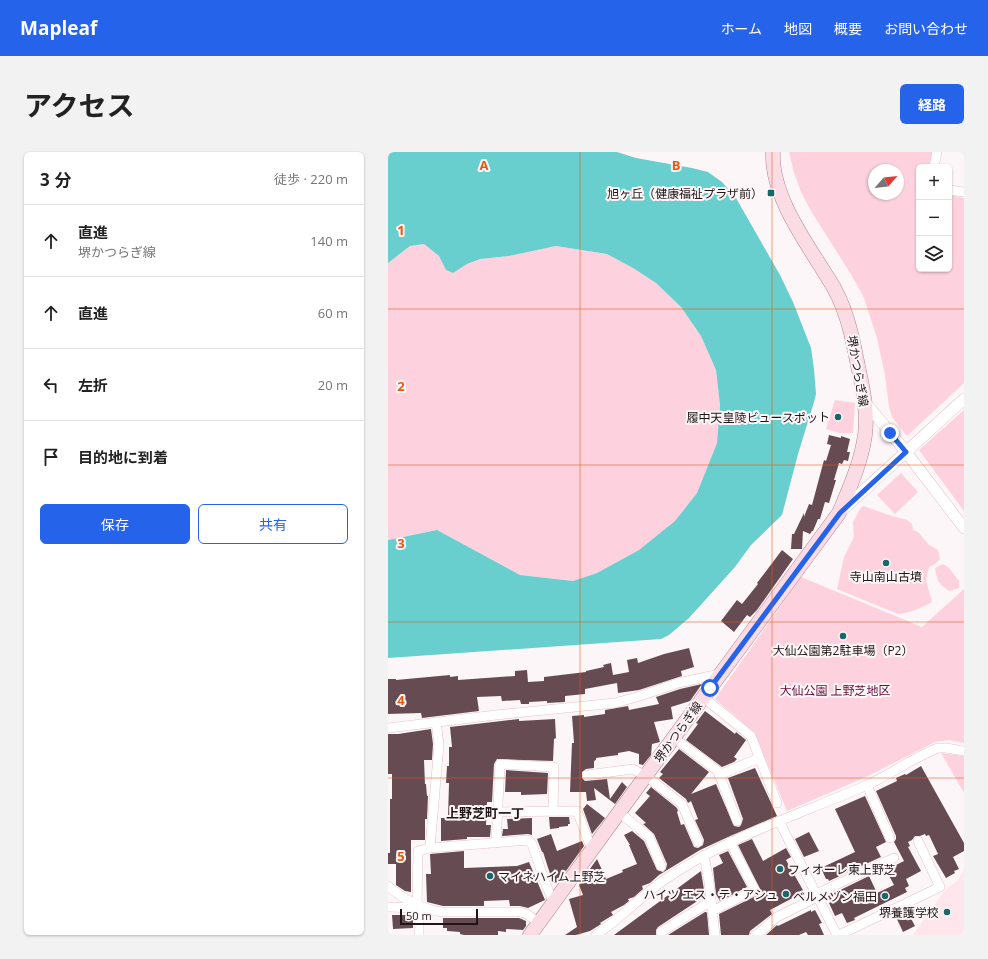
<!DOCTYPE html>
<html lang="ja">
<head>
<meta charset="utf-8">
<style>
	body { margin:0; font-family:"Open Sans","Noto Sans JP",sans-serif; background:#f2f2f2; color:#222 }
	.controls { position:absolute; right:12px; top:12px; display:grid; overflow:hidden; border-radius:6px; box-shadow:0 1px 3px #0004 }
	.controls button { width:36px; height:36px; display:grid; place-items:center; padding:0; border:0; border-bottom:1px solid #e0e0e0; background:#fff; color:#222; font:20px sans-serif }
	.compass { position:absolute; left:480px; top:12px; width:36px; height:36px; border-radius:50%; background:#fff; box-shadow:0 1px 3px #0004; rotate:63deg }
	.scale { position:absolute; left:12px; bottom:10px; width:78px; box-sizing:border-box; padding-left:4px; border:2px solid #201518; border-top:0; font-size:11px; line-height:14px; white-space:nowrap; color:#201518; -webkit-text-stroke:3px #fdf6f8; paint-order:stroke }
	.stop { position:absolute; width:12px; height:12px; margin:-9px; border:3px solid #2563eb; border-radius:50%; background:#fff }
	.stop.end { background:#2563eb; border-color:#fff; box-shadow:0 1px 4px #0008 }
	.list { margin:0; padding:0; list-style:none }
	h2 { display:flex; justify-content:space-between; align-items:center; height:52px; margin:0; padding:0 16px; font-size:17px }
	h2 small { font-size:13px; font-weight:400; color:#767676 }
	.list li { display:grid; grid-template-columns:26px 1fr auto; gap:12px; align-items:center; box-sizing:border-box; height:72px; padding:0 16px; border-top:1px solid #e0e0e0 }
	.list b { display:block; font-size:15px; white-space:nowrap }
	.list p { margin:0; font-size:13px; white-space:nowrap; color:#767676 }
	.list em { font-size:13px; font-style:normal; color:#767676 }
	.actions { display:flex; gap:8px; padding:12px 16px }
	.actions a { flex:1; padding:9px 0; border:1px solid #2563eb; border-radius:6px; text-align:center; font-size:14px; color:#2563eb }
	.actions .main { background:#2563eb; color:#fff }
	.icon { flex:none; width:22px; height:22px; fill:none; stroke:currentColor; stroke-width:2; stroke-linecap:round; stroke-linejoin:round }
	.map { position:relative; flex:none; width:576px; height:783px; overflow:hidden; border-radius:6px }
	header { display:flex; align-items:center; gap:24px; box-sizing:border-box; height:56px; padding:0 20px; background:#2563eb; color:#fff }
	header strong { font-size:19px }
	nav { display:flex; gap:22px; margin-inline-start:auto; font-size:14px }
	.intro { display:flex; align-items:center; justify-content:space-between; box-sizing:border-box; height:96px; padding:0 24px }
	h1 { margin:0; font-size:28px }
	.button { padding:10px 18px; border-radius:6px; background:#2563eb; color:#fff; font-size:14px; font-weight:700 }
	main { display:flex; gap:24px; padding:0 24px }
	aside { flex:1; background:#fff; border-radius:6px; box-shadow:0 1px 3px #0004 }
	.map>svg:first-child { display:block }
	.built { fill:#ffe5ec }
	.green { fill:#fdd1dd; fill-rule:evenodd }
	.water { fill:#68cece }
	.building { fill:#664b53 }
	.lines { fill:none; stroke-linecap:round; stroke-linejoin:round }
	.minor-casing { stroke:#e4c2cb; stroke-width:10 }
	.tertiary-casing { stroke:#e4c2cb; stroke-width:12 }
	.primary-casing { stroke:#ad8792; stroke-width:15 }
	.minor { stroke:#fff; stroke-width:9 }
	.tertiary { stroke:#fff; stroke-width:11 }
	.primary { stroke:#fbdce5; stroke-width:14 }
	.route { stroke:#2563eb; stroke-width:5 }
	.grid { fill:none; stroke:#e8590c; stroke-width:1; stroke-opacity:0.55 }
	.poi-dot { fill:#1a6768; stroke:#fdf6f8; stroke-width:1.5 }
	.labels { text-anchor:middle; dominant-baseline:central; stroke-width:4; stroke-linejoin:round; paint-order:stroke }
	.poi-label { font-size:12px; fill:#201518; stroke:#fdf6f8; text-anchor:end }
	.street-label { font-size:12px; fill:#201518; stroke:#fdf6f8 }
	.park-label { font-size:12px; fill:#650b35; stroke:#fdf6f8 }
	.neighbourhood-label { font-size:13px; font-weight:bold; fill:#201518; stroke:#fdf6f8 }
	.grid-label { font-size:13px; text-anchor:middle; font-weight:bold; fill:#e8590c; stroke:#fdf6f8; stroke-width:4; stroke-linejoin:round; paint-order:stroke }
</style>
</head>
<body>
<header>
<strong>Mapleaf</strong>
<nav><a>ホーム</a><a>地図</a><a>概要</a><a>お問い合わせ</a></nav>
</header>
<div class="intro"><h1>アクセス</h1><a class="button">経路</a></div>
<main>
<aside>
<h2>3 分<small>徒歩 · 220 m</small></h2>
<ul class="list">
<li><svg class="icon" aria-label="ahead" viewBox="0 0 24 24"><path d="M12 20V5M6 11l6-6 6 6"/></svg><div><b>直進</b><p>堺かつらぎ線</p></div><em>140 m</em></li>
<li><svg class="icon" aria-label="ahead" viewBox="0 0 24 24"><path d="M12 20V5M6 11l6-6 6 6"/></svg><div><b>直進</b></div><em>60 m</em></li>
<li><svg class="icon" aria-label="left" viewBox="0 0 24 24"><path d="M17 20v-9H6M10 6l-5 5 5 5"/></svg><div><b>左折</b></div><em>20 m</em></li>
<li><svg class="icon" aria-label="arrive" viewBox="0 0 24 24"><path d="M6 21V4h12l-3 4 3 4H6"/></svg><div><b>目的地に到着</b></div></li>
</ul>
<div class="actions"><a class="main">保存</a><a>共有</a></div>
</aside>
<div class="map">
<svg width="576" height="783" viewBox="0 0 576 783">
	<rect width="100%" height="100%" fill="#fdf6f8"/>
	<path class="built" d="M576 718V783H525L558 737 570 728Z"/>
	<g class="green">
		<path d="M401 0H545L543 15H531V117H561V43L576 46V231L519 284 504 265 501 255 497 223 489 186 476 146 464 124 423 59 413 40 406 21ZM486 18H510V42H486Z"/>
		<path d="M36 92 51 104 58 118 65 121 79 112 92 107 121 104 168 94 219 102 245 116 268 131 293 155 313 184 328 218 332 253 329 291 309 341 287 369 251 398 209 421 185 429 132 423 49 378 0 388V111L22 94Z"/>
		<path d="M447 248 467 251 465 281H451L438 277Z"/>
		<path d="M576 258V359L531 298Z"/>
		<path d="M513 321 530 340 507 362 489 343Z"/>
		<path d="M475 354 504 364 519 368 524 372 525 378 530 380 541 393 550 398 552 407 547 412 541 415 538 428 544 450C532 456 523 461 510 462L449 437 456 405 466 385 465 370 472 357Z"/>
		<path d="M555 412 561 416 571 429V436L562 439C551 433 549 429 547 416Z"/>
		<path d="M413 425 534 475 576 437V591L561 588 547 590 478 625 399 659 366 580 327 547Z"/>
		<path d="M553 601 576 604V641Z"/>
	</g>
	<path class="water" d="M0 0H229L248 6 304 16 320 20 334 30 348 46 392 123 405 150 423 196 426 217 428 242 426 250 410 302 394 363 363 393 347 415 301 466 281 483 273 487 0 506V388L49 378 132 423 185 429 209 421 251 398 287 369 309 341 329 291 332 253 328 218 313 184 293 155 268 131 245 116 219 102 168 94 121 104 92 107 79 112 65 121 58 118 51 104 36 92 22 94 0 111Z"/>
	<g class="building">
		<path d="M441 283 453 286V284L462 287 459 300H462L460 309 456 308 454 312 451 311 446 328H448L441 351 437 350 432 367H430L425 379H424L422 382 415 379 414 397H403L404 382H406L416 361V365L421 352 424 353 436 308 438 309 443 293 439 292Z"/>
		<path d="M394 398 405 407 369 458 362 465 359 463 346 480 333 469 349 448 354 452 370 432 369 431Z"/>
		<path d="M301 496 306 515 293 519 294 524 251 538 230 541 229 531 197 537V542L177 544V550L159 551V549L141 550V552H133L132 548 114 549 113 544 89 545 91 559 34 566 33 561 0 562V527H8V528L62 523V525L70 524V528L127 524V519L139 518 140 530 156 529V525L198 520V519L216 515 215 513 223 511 225 523 241 520 239 508 249 506 250 511 276 502Z"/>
		<path d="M314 532 302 549 283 555 285 567 266 570 272 590 264 592 263 603 255 613 251 612V602L241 599 230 601V603L208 606V608L206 609V616L198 617 194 620V626L197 629 219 627 222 647 234 630 239 635 227 652 206 636 208 648 199 649 198 640H182L184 591H186L184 564 196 563V565L217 562V558L240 554 241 558 271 552 268 545 292 537Z"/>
		<path d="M317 559 347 582 348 580 358 588 346 605 349 607 346 610 334 615 298 588 310 572 308 571Z"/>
		<path d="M131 567V569L167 567 168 586 166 587 165 609 109 607 106 612 104 650H99L98 673H103L102 685H79V687L53 689V666H60L61 631H58L59 614H61V595H64L62 575Z"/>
		<path d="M43 577 45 592 44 608H36L37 632H38L39 644H40L39 667H37V688H23V740L17 739 8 733V712H0V701H2V647H4V622H0V582H10Z"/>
		<path d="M291 597 321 620 303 642 328 632 346 674 351 675 353 673 355 667 340 626 367 616 389 664 340 685 312 698 271 723 262 731 254 734 255 737 246 745 240 747 241 749 236 753 223 760 225 763 212 771 213 772 210 774 202 779 188 783H177L189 775 181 747 195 743 191 733 200 723 199 721 209 707 218 727 235 720 234 718 249 712 241 693H242L236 683 244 679 256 689 269 718 275 720 278 717 279 712 266 682 255 672 258 671 247 661 262 644 258 641 263 635 289 656 290 659 289 660 293 673 296 672 306 695 310 696 315 693 316 688 307 668 310 667 303 649 300 651 298 647 271 626 275 622 272 620Z"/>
		<path d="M533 614 576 691V699L565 705 571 717 566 719 567 721 558 726 545 704 550 702 541 683 538 684 537 682 532 684H527L524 688 520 690 522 694 520 695 533 719 518 727 521 734 517 736 519 740 466 766 467 768 459 771 454 761 447 764 441 751 443 750 440 744 481 724 489 741 506 733 498 718 516 709 506 690 508 687V684L488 639 509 629 508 626 517 622 518 623Z"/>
		<path d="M118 618 160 621 159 642 133 643V640H117Z"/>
		<path d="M477 644 498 690 488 695 493 705 441 729 440 727H438L433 716 467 700 447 657Z"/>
		<path d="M199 652 217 666 204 682 195 657Z"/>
		<path d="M161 665H181L182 672H180V674L171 675V676L162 677Z"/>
		<path d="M144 666V683L140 682 114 684 115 677H120L119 667Z"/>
		<path d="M421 680 431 699 416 705 407 687Z"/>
		<path d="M163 682 169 699 194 689 196 694 170 730 165 731 155 700H154L149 687Z"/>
		<path d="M364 687 375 709 398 696 403 705 398 708 416 740 382 758 384 762 362 779 361 783H333L331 762 370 743 373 739 350 693Z"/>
		<path d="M76 699V716L129 714 141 710 157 748 140 756 132 754H122L121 748 96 749V754H55L39 750 38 722H43L42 702Z"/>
		<path d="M340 699 359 735 332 749 328 742 325 716 335 711 331 703Z"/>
		<path d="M313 719 317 744 270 775 268 778V783H226Z"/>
		<path d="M423 758V760L427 758 434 771 431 772 436 783H420L418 780 411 783H378L389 773 390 774Z"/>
		<path d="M519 759 527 774 515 780 508 765Z"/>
		<path d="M317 760H318L319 761 321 783H280Z"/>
		<path d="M4 763H25V776L5 777Z"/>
		<path d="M55 766H131L138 769V774L135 778 118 777V780L110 779V783H76L72 782V780L59 779V776H55Z"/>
	</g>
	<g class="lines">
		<g class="minor-casing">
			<g id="minor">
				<path d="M546 15 549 0"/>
				<path d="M561 38 576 40"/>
				<path d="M315 545 363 584 389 651"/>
				<path d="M0 576 108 563 227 551 252 544 290 531 332 522"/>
				<path d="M286 586 330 619 349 669"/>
				<path d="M199 623 245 617 258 624 294 652 310 690"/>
				<path d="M331 623 371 606"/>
				<path d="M479 633 502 686"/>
				<path d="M110 660 189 659 204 698"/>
				<path d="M231 660 261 685 273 714"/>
				<path d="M391 669 449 783"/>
				<path d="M108 691 112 612 166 615 165 659"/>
				<path d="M42 696 140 688 144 692 158 733 166 751"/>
				<path d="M316 703 321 730 327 783"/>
				<path d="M0 734C15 747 34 757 54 760H132L139 762 151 771"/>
				<path d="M428 742 506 706"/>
				<path d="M29 752 30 699 42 696 51 592 48 570"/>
				<path d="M0 755 32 756"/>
				<path d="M324 759 367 738 342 690"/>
				<path d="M273 780 323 749"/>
				<path d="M31 783V753"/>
				<path d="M208 783C233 766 254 743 279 726 340 685 410 663 477 634 502 623 524 606 550 596H558L576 599"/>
				<path d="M367 783 371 781 389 765 429 745"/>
				<path d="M451 783 552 735 530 689"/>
			</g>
		</g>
		<g class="tertiary-casing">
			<g id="tertiary">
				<path d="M477 250 518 300 576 376"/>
				<path d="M452 360 576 247"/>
			</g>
		</g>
		<g class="primary-casing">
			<path id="primary" d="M142 783 256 626 451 361C462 335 473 311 477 283 480 260 475 237 470 214 464 183 458 153 440 126 418 90 383 44 385 0"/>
		</g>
		<use href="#minor" class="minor"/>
		<use href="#tertiary" class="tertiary"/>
		<use href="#primary" class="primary"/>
	</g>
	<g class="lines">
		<path class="route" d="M322 536 452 361 518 300 502 281"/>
	</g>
	<path class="grid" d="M192 0V783M384 0V783M0 157H576M0 313H576M0 470H576M0 626H576"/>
	<g class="poi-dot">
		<rect x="379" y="37" width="8" height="8" rx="2"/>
		<circle cx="450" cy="265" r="4"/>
		<circle cx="498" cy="411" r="4"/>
		<circle cx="455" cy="484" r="4"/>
		<circle cx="392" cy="717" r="4"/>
		<circle cx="102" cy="724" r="4"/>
		<circle cx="398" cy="742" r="4"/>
		<circle cx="497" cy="744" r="4"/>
		<circle cx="559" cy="760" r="4"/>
	</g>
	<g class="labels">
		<g class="poi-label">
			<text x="375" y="41">旭ヶ丘（健康福祉プラザ前）</text>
			<text x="442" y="265">履中天皇陵ビュースポット</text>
			<text x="498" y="424" text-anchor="middle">寺山南山古墳</text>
			<text x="455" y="498" text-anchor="middle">大仙公園第2駐車場（P2）</text>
			<text x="400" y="717" text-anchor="start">フィオーレ東上野芝</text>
			<text x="110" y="724" text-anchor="start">マイネハイム上野芝</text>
			<text x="390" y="742">ハイツ エス・テ・アシュ</text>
			<text x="489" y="744">ベルメゾン福田</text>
			<text x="551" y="760">堺養護学校</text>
		</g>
		<g class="street-label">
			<text transform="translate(470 219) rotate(80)">堺かつらぎ線</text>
			<text transform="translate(290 580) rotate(-54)">堺かつらぎ線</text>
		</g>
		<g class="park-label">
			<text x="447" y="538">大仙公園 上野芝地区</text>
		</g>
		<g class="neighbourhood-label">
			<text x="97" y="661">上野芝町一丁</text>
		</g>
	</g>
	<g class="grid-label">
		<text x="96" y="18">A</text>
		<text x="288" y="18">B</text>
		<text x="13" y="83">1</text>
		<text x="13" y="239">2</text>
		<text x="13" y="396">3</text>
		<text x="13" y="553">4</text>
		<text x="13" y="709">5</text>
	</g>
</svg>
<div class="controls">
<button>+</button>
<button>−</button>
<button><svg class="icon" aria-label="layers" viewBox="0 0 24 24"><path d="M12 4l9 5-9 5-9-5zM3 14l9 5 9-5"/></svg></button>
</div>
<svg class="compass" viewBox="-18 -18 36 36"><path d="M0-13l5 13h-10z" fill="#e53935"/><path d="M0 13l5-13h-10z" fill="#767676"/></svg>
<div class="scale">50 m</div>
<div class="stop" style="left:322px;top:536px"></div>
<div class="stop end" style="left:502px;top:281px"></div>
</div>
</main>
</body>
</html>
